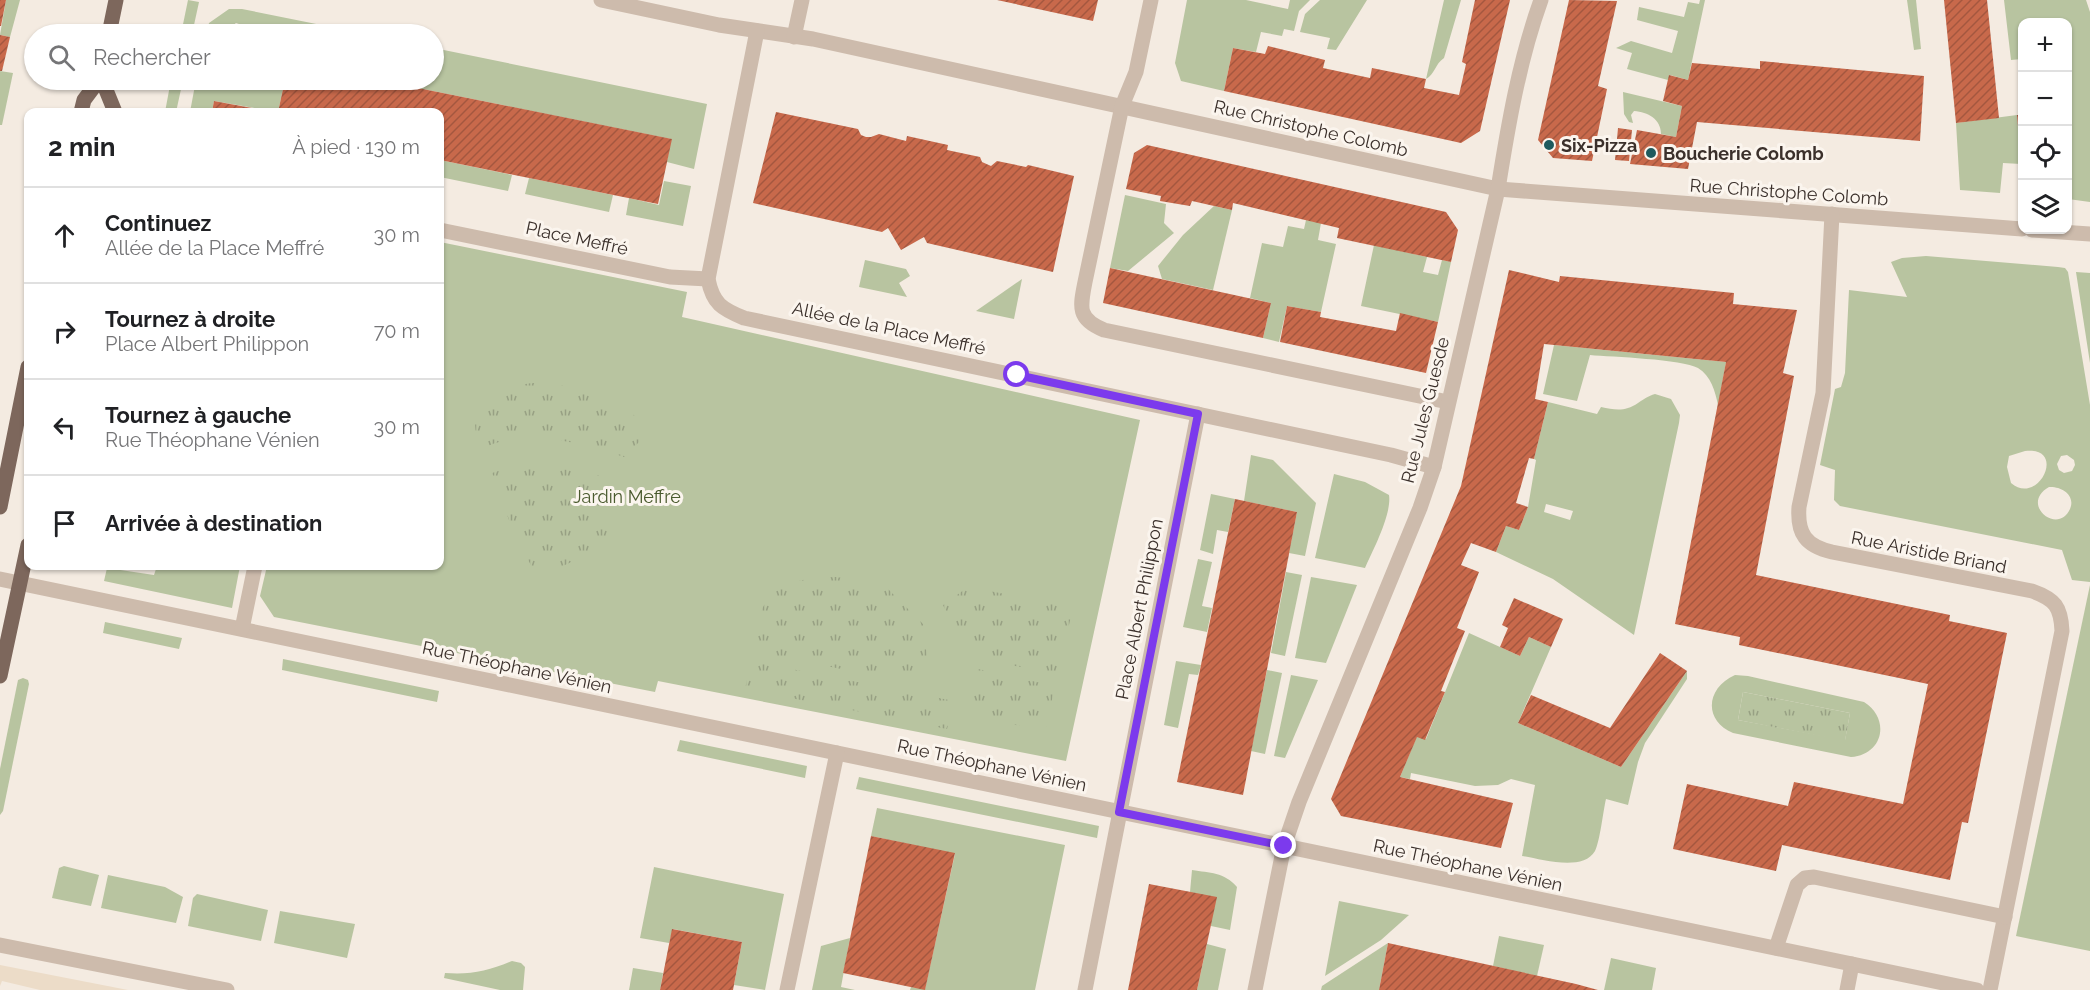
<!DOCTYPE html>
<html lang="fr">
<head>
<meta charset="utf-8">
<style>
	body { margin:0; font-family:Raleway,sans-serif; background:#f2f2f2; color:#202124 }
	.controls { position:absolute; right:18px; top:18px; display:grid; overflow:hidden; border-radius:12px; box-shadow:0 2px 4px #0004 }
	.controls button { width:54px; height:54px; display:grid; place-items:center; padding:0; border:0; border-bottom:2px solid #e0e0e0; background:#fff; color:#202124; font:30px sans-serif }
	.stop { position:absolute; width:18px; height:18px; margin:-14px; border:4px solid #7c3aed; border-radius:50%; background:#fff }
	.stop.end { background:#7c3aed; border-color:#fff; box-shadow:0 2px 6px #0008 }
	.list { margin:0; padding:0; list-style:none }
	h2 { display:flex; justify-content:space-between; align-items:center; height:78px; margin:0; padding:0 24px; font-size:26px }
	h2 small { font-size:20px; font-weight:400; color:#757577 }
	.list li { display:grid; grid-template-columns:39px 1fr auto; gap:18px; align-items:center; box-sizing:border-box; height:96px; padding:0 24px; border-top:2px solid #e0e0e0 }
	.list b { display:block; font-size:22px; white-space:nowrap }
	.list p { margin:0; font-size:20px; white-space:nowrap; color:#757577 }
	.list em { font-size:20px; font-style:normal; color:#757577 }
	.icon { flex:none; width:33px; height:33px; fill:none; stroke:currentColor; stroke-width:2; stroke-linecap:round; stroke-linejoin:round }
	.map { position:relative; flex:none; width:2090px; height:990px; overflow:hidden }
	.search { position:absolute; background:#fff; box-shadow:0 2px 4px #0004; left:24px; top:24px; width:420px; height:66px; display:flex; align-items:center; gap:15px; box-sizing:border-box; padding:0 21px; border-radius:33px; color:#757577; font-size:22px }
	.panel { position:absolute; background:#fff; box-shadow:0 2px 4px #0004; left:24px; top:108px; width:420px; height:462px; border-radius:12px }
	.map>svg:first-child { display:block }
	.green { fill:#b8c4a0; fill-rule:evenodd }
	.park { fill:url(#park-tufts) }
	.plaza { fill:#ecdcc8 }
	.building { fill:url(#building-hatch) }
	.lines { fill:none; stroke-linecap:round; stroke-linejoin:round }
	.minor { stroke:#cdbbac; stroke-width:15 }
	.major { stroke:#7d675c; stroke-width:15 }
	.route { stroke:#7c3aed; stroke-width:8 }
	.poi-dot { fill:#1f5a5e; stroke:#fbf5ee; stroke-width:2 }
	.labels { text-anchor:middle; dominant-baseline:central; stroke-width:6; stroke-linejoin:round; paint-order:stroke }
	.street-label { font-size:18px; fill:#3b302b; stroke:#fbf5ee }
	.poi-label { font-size:18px; font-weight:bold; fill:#3b302b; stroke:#fbf5ee; text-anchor:start }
	.park-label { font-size:18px; fill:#4a5a2e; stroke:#fbf5ee }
</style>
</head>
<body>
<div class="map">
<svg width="2090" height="990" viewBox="0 0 2090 990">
	<defs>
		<pattern id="park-tufts" width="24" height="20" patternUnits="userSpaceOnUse" patternTransform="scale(1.5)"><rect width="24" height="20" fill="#b8c4a0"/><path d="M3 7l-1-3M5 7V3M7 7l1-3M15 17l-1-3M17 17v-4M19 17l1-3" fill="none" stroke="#97a083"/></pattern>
		<pattern id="building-hatch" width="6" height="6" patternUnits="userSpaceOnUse" patternTransform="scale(1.5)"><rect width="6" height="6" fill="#c8694b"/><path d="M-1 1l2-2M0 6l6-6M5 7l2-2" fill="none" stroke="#a4573f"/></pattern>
	</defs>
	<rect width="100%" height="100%" fill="#f4ebe1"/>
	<g class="green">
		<path d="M6 0H20L10 37 0 35Z"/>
		<path d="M188 0 199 2 192 34H181Z"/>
		<path d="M1187 0H1246L1288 9 1290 0H1310L1299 11 1294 31 1284 29 1282 36 1261 32 1256 52 1233 48 1224 91 1181 81 1175 63Z"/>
		<path d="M1320 0H1367L1336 50 1327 49 1330 38 1300 32 1305 14Z"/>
		<path d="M1444 0H1461L1444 58C1435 64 1435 74 1426 79Z"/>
		<path d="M1700 0H1705L1688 80 1670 75 1668 80 1627 69 1632 53 1616 48 1631 41 1672 53 1678 31 1637 20 1639 7 1684 17 1688 2 1699 4Z"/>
		<path d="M1907 0H1916L1921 49 1914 50Z"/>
		<path d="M2004 0H2086L2090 12V202L2068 199V22H2022V59L2011 60Z"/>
		<path d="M229 9H242L366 34H268L236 23 231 27 229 34H206L209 23Z"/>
		<path d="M434 48 707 104 694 169 667 162 671 139 378 80H434Z"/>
		<path d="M0 71 13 73 2 125H0Z"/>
		<path d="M171 80H183L176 112H165Z"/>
		<path d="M196 80H285L278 112 214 101 212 112H190Z"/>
		<path d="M1623 92 1682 106 1676 137 1661 134C1661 119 1648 112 1634 111L1631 115 1633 123 1629 122 1624 114Z"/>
		<path d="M2017 115 2021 164 2003 163 2000 193 1960 190 1956 123Z"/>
		<path d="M440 160 512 175 508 191 440 177Z"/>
		<path d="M529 178 613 195 609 212 525 194Z"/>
		<path d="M664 181 691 186 683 226 626 215 629 198 659 205Z"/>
		<path d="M1125 195 1166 204 1164 223 1174 233 1128 271 1110 268Z"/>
		<path d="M1214 206 1232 210 1213 290 1162 279 1158 266 1183 235Z"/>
		<path d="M1306 220 1321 223 1318 240 1336 244 1321 312 1287 306 1279 342 1263 338 1271 303 1250 298 1262 243 1283 247 1288 226 1304 229Z"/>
		<path d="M440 242 687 292 682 317 1140 420 1066 761 658 681 655 692 274 617 260 596 267 566H440Z"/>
		<path d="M1374 245 1427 257 1423 272 1438 275 1442 260 1451 262 1438 322 1361 306Z"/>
		<path d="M1926 256 2058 267 2065 268 2068 272 2090 405V582L2072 580 2062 550 1840 506 1834 500 1835 470 1820 465 1835 389 1841 387 1845 373 1849 290 1907 297 1891 262 1902 258ZM2025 451C2068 446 2038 507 2011 483L2007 467 2009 456ZM2067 455 2074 460 2075 465 2072 471 2064 473 2059 470 2057 464 2061 456ZM2049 487C2061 486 2076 495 2070 509 2058 536 2019 504 2049 487Z"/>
		<path d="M865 260 906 269 910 276 899 283 907 297 859 287Z"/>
		<path d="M2076 272 2090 273V363Z"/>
		<path d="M1022 279 1014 319 976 311Z"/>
		<path d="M1554 345 1726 362 1718 405C1715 391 1711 376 1698 368 1682 359 1612 357 1590 355L1577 401 1543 394Z"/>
		<path d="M1655 394 1671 399 1680 415 1679 423 1634 635 1553 579 1496 552 1506 526 1519 530 1528 507 1536 460 1534 459 1548 402 1597 414 1601 407C1615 410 1625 412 1638 403 1644 399 1648 396 1655 394ZM1546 504 1573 511 1570 520 1544 512Z"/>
		<path d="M1251 455 1273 460 1316 503 1305 556 1289 553 1297 512 1244 501Z"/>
		<path d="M1334 474 1365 482 1389 495C1392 514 1373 550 1365 568L1315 558Z"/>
		<path d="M1211 494 1235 499 1228 532 1217 530 1213 554 1200 550Z"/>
		<path d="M1198 559 1212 562 1202 606 1212 608 1207 632 1183 627Z"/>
		<path d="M157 566H240L232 608 104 581 107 568 154 575Z"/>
		<path d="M1286 572 1302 575 1285 656 1271 653Z"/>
		<path d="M1311 577 1357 585 1326 663 1295 658Z"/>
		<path d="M2090 585V951L2016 936Z"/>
		<path d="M105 622 182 638 179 649 103 633Z"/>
		<path d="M1469 633 1520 656 1529 637 1551 647 1518 723 1621 767 1687 671V679L1645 743 1638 762 1628 805 1606 799C1603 812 1600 841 1595 851 1583 872 1541 859 1522 856L1535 785 1511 779 1498 785 1475 786 1411 773 1410 779 1400 777 1417 736 1426 739Z"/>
		<path d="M283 659 439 691 437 702 282 670Z"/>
		<path d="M1176 661 1201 665 1198 675 1189 674 1178 728 1164 725Z"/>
		<path d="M1267 670 1282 673 1265 754 1251 751Z"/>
		<path d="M1291 675 1318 680 1285 758 1274 756Z"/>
		<path d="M1735 675 1748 676 1864 702C1891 719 1883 755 1851 757L1733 733C1703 720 1706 688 1735 675ZM1743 692 1850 713 1845 740 1738 720Z"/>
		<path d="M23 678 28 680 29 684 3 811 0 815V769L18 680Z"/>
		<path d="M680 740 807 766 805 778 677 751Z"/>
		<path d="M859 777 1099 826 1097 838 856 789Z"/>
		<path d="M877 808 1065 845 1035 990H910L911 987 925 989 955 854 871 836Z"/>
		<path d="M64 866 99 875 91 906 52 898 59 868Z"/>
		<path d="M654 867 784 894 765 990 734 985 742 942 673 929 669 943 640 938Z"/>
		<path d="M1192 870C1210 873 1224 872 1237 887L1230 930 1211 926 1190 892Z"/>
		<path d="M108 875 165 887 183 897 176 923 101 908Z"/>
		<path d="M197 894 268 910 261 941 188 926 193 898Z"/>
		<path d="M1339 901 1409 915 1381 940 1325 976Z"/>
		<path d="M280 911 355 924 347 958 274 943Z"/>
		<path d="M1499 936 1544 945 1537 976 1493 966Z"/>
		<path d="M850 938 841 987 855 990H812L821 946Z"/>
		<path d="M1388 943 1379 990H1321L1322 986Z"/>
		<path d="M1207 944 1226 949 1218 990H1197Z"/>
		<path d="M1611 958 1656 968 1652 990H1604Z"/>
		<path d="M512 961 521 963 525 967 523 990H500L444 978 445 973C470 975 489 971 512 961Z"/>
		<path d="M633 968 663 973 660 990H629Z"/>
	</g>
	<g class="park">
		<path d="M532 383C582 386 615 392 650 431L624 457C582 442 521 427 479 450 467 395 481 391 532 383Z"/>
		<path d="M514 466 585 471 612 480 614 552C590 548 575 562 554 570 548 572 541 572 535 573L513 531 492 473Z"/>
		<path d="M836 577 859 580 887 588 923 624 927 657 918 675 907 682 751 651C759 593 777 578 836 577Z"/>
		<path d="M968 587 1073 607 1058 674 984 660C961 652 953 626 943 605Z"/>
		<path d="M751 661 954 701 947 729 745 689Z"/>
		<path d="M978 669 1055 686 1045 731 968 715Z"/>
		<path d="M1743 692 1850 713 1845 741 1738 720Z"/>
	</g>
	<path class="plaza" d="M0 965 128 990H40L2 981 0 986Z"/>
	<g class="building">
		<path d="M0 0H6L1 26H0Z"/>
		<path d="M997 0H1098L1093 21Z"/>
		<path d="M1475 0H1510L1480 131 1461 143 1224 91 1233 48 1265 54 1268 46 1325 60 1323 68 1370 78 1372 68 1426 79 1424 88 1459 95 1466 64 1462 62Z"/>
		<path d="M1569 0 1617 1 1598 86 1607 89 1592 161 1553 158 1538 140Z"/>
		<path d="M1944 0H1987L1999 118 1956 123Z"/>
		<path d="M0 35 10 37 2 71H0Z"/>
		<path d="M1760 61 1924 76 1920 141 1697 122 1688 169 1630 164 1637 130 1676 137 1682 106 1663 101 1669 75 1688 80 1692 63 1760 69Z"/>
		<path d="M285 80H378L672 139 658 204 440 160V112H278Z"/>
		<path d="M214 101 269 111V112H212Z"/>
		<path d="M776 112 858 129 861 135 866 137H871L879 134 906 141 907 136 948 145 947 150 980 157 982 162 991 166 997 161 1026 167 1028 165 1074 176 1053 272 927 243 924 237 901 250 888 228 882 232 753 203Z"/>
		<path d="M2017 115H2022V161L2021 162Z"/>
		<path d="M1618 128 1632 130 1629 161 1615 160Z"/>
		<path d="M1147 145 1446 212 1458 230 1451 262 1337 238 1339 228 1233 203 1232 210 1192 201 1190 206 1160 201 1161 196 1126 189 1134 153Z"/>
		<path d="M1110 268 1271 303 1263 338 1103 303Z"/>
		<path d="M1509 270 1559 282 1560 276 1734 293 1733 304 1797 310 1783 373 1794 376 1756 575 1950 615 1949 621 2007 633 1968 823 1962 822 1950 880 1782 845 1776 871 1673 849 1687 784 1788 806 1794 782 1903 804 1928 684 1739 645 1740 637 1675 624 1726 362 1544 344 1535 399 1548 402 1534 459 1529 458 1516 503 1528 507 1519 530 1506 526 1496 552 1471 543 1461 565 1479 572 1457 628 1465 631 1441 691 1445 692 1425 740 1417 737 1400 777 1513 803 1501 848 1341 816 1331 799 1461 486Z"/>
		<path d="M1287 306 1321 312 1320 317 1396 331 1400 313 1438 322 1426 373 1280 342Z"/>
		<path d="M1235 499 1297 512 1243 795 1177 782Z"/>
		<path d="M1514 598 1563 619 1551 647 1529 637 1520 656 1500 647 1508 628 1502 625Z"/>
		<path d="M1660 653 1687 671 1621 767 1518 723 1531 695 1610 728Z"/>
		<path d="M871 836 955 853 925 990 843 973Z"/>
		<path d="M1149 884 1217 897 1197 990H1128Z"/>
		<path d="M672 929 742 942 733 990H660Z"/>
		<path d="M1388 943 1576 984 1598 990H1379Z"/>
	</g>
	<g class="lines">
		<g class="minor">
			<path d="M601 0 719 25 813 39 1498 189 2022 229"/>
			<path d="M1151 0 1136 72 1122 106 1085 282C1080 307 1077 319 1104 330L1448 402"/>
			<path d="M757 31 708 279C713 304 722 309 744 318L1391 455 1434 467"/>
			<path d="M794 37 802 0"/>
			<path d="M1832 214 1823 393 1799 507C1797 534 1806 546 1832 552L2032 591C2055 599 2061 607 2062 631L1990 990"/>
			<path d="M440 230 670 277 708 279"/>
			<path d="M2032 230 2090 234"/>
			<path d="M0 579 1977 990"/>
			<path d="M242 629 255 566"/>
			<path d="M0 945 227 990"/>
			<path d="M1776 948 1797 885 1805 878 1814 877 2005 917"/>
			<path d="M787 990 837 753"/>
			<path d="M1085 990 1198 414"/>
			<path d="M1255 990 1284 846 1299 802 1420 508 1434 467 1498 189C1508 126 1519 61 1541 0"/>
			<path d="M1847 990 1852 964"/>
		</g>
		<g class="major">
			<path d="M109 34 116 0"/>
			<path d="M102 80 115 112"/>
			<path d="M81 112 84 100 99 80"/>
			<path d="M0 507 28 367"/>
			<path d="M0 676 28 545"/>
		</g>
	</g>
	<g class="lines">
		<path class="route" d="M1017 375 1198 414 1119 812 1284 846"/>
	</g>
	<g class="poi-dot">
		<circle cx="1549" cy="145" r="6"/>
		<circle cx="1651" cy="153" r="6"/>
	</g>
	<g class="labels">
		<g class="street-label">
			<text transform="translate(1311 128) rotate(13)">Rue Christophe Colomb</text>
			<text transform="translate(1789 192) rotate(4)">Rue Christophe Colomb</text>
			<text transform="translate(577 238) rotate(12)">Place Meffré</text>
			<text transform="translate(889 328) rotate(12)">Allée de la Place Meffré</text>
			<text transform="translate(1425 410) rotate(-76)">Rue Jules Guesde</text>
			<text transform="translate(1929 552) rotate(11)">Rue Aristide Briand</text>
			<text transform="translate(1139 609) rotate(-79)">Place Albert Philippon</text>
			<text transform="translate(517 667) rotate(12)">Rue Théophane Vénien</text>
			<text transform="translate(992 765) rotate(12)">Rue Théophane Vénien</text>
			<text transform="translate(1468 865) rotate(12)">Rue Théophane Vénien</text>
		</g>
		<g class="poi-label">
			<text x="1561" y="145">Six-Pizza</text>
			<text x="1663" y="153">Boucherie Colomb</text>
		</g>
		<g class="park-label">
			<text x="627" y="496">Jardin Meffre</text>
		</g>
	</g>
</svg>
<div class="controls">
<button>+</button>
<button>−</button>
<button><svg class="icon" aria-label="locate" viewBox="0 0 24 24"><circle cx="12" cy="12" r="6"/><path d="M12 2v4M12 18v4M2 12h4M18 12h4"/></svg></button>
<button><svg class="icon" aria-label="layers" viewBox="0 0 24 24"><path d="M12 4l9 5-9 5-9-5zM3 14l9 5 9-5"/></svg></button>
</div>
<div class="stop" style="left:1017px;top:375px"></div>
<div class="stop end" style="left:1284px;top:846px"></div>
<div class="search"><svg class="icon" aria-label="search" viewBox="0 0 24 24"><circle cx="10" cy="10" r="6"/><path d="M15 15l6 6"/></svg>Rechercher</div>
<section class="panel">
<h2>2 min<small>À pied · 130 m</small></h2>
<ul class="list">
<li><svg class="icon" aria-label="ahead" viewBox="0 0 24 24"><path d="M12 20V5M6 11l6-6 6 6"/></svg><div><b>Continuez</b><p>Allée de la Place Meffré</p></div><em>30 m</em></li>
<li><svg class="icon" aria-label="right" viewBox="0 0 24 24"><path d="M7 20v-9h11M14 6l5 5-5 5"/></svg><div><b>Tournez à droite</b><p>Place Albert Philippon</p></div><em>70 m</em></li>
<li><svg class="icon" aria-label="left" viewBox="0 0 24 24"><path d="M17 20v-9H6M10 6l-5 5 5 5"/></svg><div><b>Tournez à gauche</b><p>Rue Théophane Vénien</p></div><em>30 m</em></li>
<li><svg class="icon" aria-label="arrive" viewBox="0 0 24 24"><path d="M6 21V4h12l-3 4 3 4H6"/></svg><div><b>Arrivée à destination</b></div></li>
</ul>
</section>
</div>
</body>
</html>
